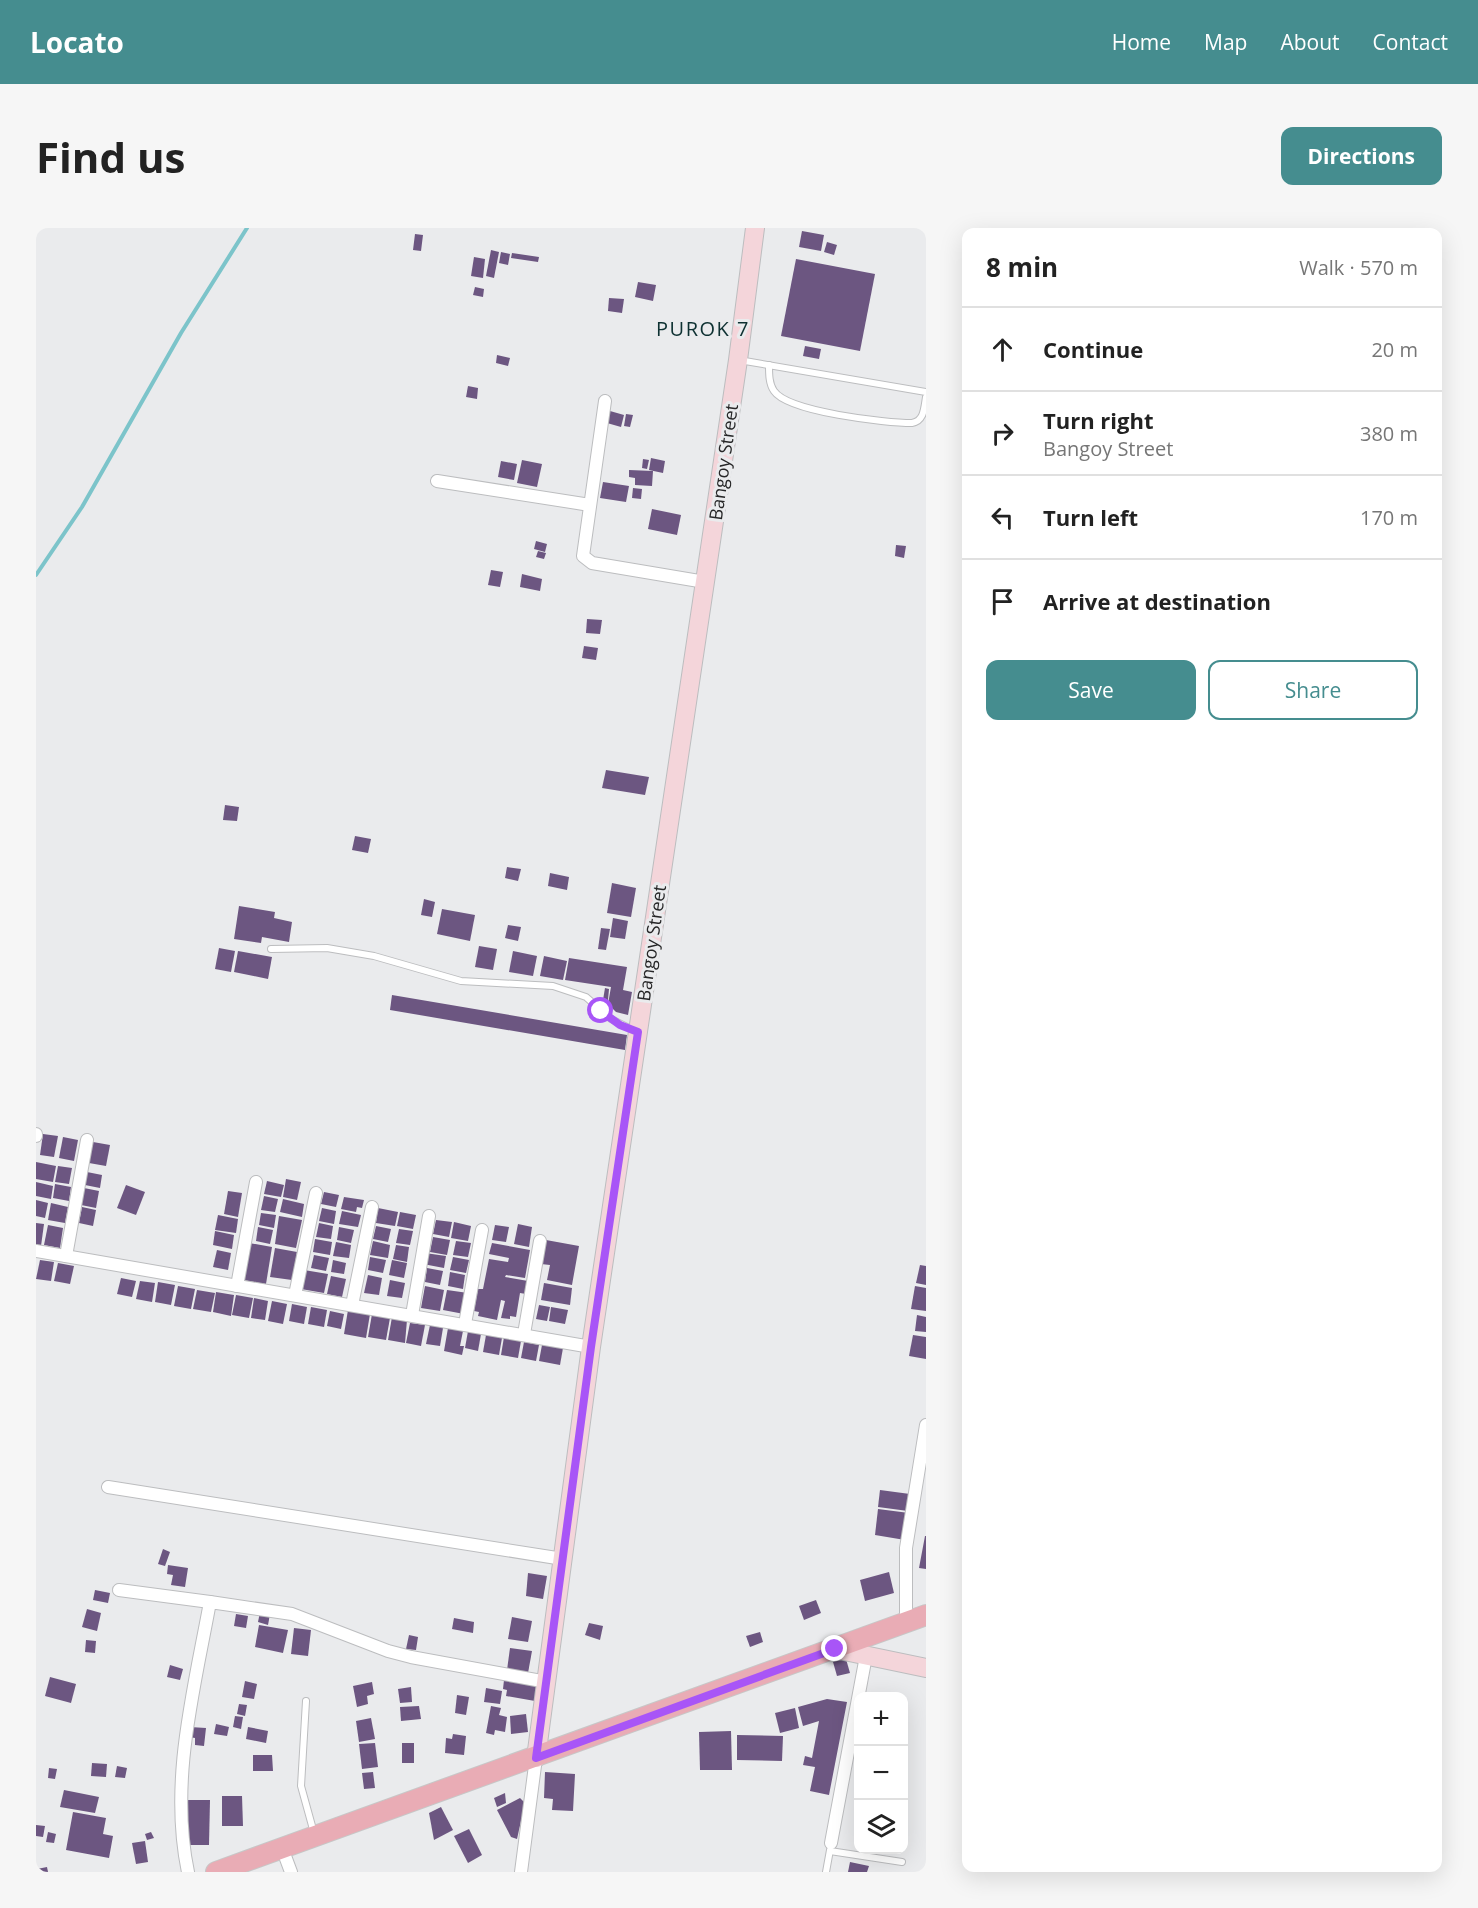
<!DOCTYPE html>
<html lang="en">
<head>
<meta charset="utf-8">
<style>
	body { margin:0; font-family:"Open Sans",sans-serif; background:#f6f6f6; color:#222 }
	.controls { position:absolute; right:18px; bottom:18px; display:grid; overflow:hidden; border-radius:12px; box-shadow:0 6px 24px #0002 }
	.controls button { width:54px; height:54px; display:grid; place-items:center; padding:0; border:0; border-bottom:2px solid #e0e0e0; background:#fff; color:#222; font:30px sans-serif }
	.stop { position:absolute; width:18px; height:18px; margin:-14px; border:4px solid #a855f7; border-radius:50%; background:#fff }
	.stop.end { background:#a855f7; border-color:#fff; box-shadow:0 2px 6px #0008 }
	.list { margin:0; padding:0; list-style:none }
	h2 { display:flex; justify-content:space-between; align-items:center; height:78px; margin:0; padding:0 24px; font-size:26px }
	h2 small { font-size:20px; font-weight:400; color:#767676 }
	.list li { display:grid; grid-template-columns:39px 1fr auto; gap:18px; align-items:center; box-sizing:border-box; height:84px; padding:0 24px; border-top:2px solid #e0e0e0 }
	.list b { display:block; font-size:22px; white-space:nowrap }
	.list p { margin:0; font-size:20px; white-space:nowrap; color:#767676 }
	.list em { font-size:20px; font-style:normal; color:#767676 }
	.actions { display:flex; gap:12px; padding:18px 24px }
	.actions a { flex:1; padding:14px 0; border:2px solid #458d8f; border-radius:12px; text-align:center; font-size:21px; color:#458d8f }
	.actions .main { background:#458d8f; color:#fff }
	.icon { flex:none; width:33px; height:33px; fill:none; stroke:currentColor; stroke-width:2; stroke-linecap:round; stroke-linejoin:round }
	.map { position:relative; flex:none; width:890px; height:1644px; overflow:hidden; border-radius:12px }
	header { display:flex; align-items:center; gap:36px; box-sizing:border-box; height:84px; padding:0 30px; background:#458d8f; color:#fff }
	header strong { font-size:28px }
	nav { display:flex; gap:33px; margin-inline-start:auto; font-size:21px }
	.intro { display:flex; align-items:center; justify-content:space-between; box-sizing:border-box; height:144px; padding:0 36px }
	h1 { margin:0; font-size:42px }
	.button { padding:15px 27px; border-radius:12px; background:#458d8f; color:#fff; font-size:21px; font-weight:700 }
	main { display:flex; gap:36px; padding:0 36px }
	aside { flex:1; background:#fff; border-radius:12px; box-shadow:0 6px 24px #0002 }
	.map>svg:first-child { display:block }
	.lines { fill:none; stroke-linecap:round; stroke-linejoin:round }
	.stream { stroke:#7cc4ca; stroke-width:4 }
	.building { fill:#6c5681 }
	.service-casing { stroke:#bcbdbf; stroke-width:8 }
	.minor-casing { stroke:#bcbdbf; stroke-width:14 }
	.secondary-casing { stroke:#bcbdbf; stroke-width:20 }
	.primary-casing { stroke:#c7c7c7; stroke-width:22 }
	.service { stroke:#fff; stroke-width:6 }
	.minor { stroke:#fff; stroke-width:12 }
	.secondary { stroke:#f4d5da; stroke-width:18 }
	.primary { stroke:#e9acb5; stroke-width:20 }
	.route { stroke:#a855f7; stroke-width:8 }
	.labels { text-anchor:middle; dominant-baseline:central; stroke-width:6; stroke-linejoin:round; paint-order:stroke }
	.street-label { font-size:18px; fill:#262627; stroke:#eaebed }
	.neighbourhood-label { font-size:20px; letter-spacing:1.5px; fill:#0e3132; stroke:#eaebed }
</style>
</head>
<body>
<header>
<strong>Locato</strong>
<nav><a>Home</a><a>Map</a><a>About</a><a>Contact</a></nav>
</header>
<div class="intro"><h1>Find us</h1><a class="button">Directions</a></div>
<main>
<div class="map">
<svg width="890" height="1644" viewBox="0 0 890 1644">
	<rect width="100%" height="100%" fill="#eaebed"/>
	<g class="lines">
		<path class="stream" d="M0 347 46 279 145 105 211 0"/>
	</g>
	<g class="building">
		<path d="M766 3 788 7 785 23 763 19Z"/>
		<path d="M379 6 387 7 385 23 377 22Z"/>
		<path d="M791 14 801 17 798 27 788 24Z"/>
		<path d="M455 22 463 24 458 50 450 48Z"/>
		<path d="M465 24 474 26 472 37 463 35Z"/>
		<path d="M476 25 503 29 502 34 475 30Z"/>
		<path d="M438 29 449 31 447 50 435 48Z"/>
		<path d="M760 31 839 46 824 123 745 108Z"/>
		<path d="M602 54 620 57 617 73 599 69Z"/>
		<path d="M439 59 448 61 447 69 437 67Z"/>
		<path d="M573 70 588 71 586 85 572 83Z"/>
		<path d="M769 118 785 121 783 131 767 128Z"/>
		<path d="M461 127 474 130 472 138 460 135Z"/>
		<path d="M432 158 442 160 441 171 430 169Z"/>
		<path d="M574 183 588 187 585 199 571 195Z"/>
		<path d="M590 186 597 187 594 199 588 198Z"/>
		<path d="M615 230 629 233 627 245 613 242Z"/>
		<path d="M607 231 613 232 611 241 606 240Z"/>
		<path d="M486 232 506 236 501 259 481 255Z"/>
		<path d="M465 233 481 236 478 252 462 249Z"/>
		<path d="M593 242 617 243 616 258 599 257V250L593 249Z"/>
		<path d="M567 254 593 258 590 274 564 270Z"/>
		<path d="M597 260 606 261 605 271 596 270Z"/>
		<path d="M616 281 645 287 641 307 612 301Z"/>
		<path d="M500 313 511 316 509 324 498 321Z"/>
		<path d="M860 317 870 318 868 330 859 328Z"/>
		<path d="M502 323 510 325 508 331 500 329Z"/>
		<path d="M455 342 467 344 464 359 452 357Z"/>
		<path d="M486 346 506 351 504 363 484 359Z"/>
		<path d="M551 391 566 392 564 406 550 405Z"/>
		<path d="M548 418 562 420 560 432 546 430Z"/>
		<path d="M570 542 613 549 609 567 566 560Z"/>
		<path d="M189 577 203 579 201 593 187 592Z"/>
		<path d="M319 608 335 611 332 625 316 622Z"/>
		<path d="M471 639 485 641 482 653 469 650Z"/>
		<path d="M514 645 533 649 531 662 512 658Z"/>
		<path d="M576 655 600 660 595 689 571 685Z"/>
		<path d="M388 671 399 674 396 689 385 687Z"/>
		<path d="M203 678 239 684 238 690 256 694 253 714 226 709 225 715 198 711Z"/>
		<path d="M406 681 439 687 434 713 401 706Z"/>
		<path d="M577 690 592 693 589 711 574 709Z"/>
		<path d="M472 697 485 699 482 713 469 710Z"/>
		<path d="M565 700 574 701 570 722 562 721Z"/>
		<path d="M443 718 461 721 457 742 439 739Z"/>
		<path d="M183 720 199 723 195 744 179 741Z"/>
		<path d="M202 723 236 729 232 751 198 744Z"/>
		<path d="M477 723 501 728 497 748 473 744Z"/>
		<path d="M508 728 531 733 527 752 504 748Z"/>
		<path d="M533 730 591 739 587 762 596 764 592 787 580 784 572 776 575 759 529 752Z"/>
		<path d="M569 760 573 761 572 772H567Z"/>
		<path d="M356 767 591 807 589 822 354 782Z"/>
		<path d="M7 906 22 908 18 929 4 927Z"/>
		<path d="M27 909 42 912 38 933 23 930Z"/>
		<path d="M57 914 74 917 70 938 53 935Z"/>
		<path d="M0 934 20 938 17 954 0 951Z"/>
		<path d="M22 938 36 940 33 956 19 954Z"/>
		<path d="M51 944 66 947 64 960 49 957Z"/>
		<path d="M250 951 265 954 261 972 247 969Z"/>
		<path d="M231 953 248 957 245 969 228 966Z"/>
		<path d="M0 954 17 958 15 971 0 968Z"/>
		<path d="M19 956 35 959 33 973 17 970Z"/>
		<path d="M90 957 109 964 100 987 81 980Z"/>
		<path d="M48 960 63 963 60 980 45 977Z"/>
		<path d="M192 963 206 965 202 989 188 986Z"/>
		<path d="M288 964 303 967 300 979 285 976Z"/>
		<path d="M228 968 242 971 239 984 225 982Z"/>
		<path d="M308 969 328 972 326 980 321 979 320 984 305 981Z"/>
		<path d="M247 971 268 976 266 989 244 984Z"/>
		<path d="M0 972 12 975 9 990 0 988Z"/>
		<path d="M15 975 32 979 29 995 12 992Z"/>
		<path d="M46 979 60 982 57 998 43 995Z"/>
		<path d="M286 980 300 983 298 996 283 993Z"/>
		<path d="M342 980 362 984 359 998 340 995Z"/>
		<path d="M306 983 325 987 322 999 303 996Z"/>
		<path d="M364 984 380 987 377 1001 361 998Z"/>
		<path d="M225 985 240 987 238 1000 223 997Z"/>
		<path d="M182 987 202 991 200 1005 179 1002Z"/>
		<path d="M243 988 266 992 260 1020 239 1016Z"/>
		<path d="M400 992 416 994 413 1009 397 1006Z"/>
		<path d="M418 994 435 998 432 1013 415 1010Z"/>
		<path d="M0 995 8 996 5 1018 0 1017Z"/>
		<path d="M283 995 297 998 295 1011 280 1009Z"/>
		<path d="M482 996 496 999 493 1019 478 1016Z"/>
		<path d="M12 997 27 1000 24 1020 8 1017Z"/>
		<path d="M459 997 473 999 470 1014 456 1012Z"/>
		<path d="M340 998 355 1001 352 1014 337 1011Z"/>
		<path d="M222 999 237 1002 234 1016 220 1013Z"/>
		<path d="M303 999 318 1002 315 1015 301 1012Z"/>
		<path d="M363 1001 377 1003 374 1017 360 1015Z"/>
		<path d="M179 1003 198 1007 196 1021 177 1017Z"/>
		<path d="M397 1009 414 1012 411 1027 394 1024Z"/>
		<path d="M279 1011 296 1014 294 1027 277 1024Z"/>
		<path d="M510 1012 543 1018 536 1057 511 1052 514 1037 505 1036Z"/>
		<path d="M337 1013 354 1017 352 1030 334 1027Z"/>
		<path d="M420 1013 435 1015 432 1029 417 1027Z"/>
		<path d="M300 1014 315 1017 313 1030 297 1028Z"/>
		<path d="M213 1015 236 1019 230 1056 207 1052Z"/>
		<path d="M456 1015 494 1022 489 1050 470 1047 469 1049 492 1053 490 1066 484 1065 480 1089 474 1088V1091L465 1090 469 1073 465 1072 461 1092 442 1088 443 1084 438 1083 442 1061H447L453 1031 472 1034 473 1030 453 1026Z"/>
		<path d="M360 1017 373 1019 371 1034 357 1031Z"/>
		<path d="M239 1020 261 1024 256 1052 234 1049Z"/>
		<path d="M181 1022 195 1025 192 1042 177 1039Z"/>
		<path d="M389 1025 410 1028 408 1040 387 1036Z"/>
		<path d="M278 1027 293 1030 290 1043 275 1040Z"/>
		<path d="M334 1029 350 1032 347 1045 332 1042Z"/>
		<path d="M417 1029 433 1032 430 1045 414 1042Z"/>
		<path d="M4 1032 18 1034 15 1053 0 1051Z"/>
		<path d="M297 1032 310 1035 308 1046 295 1044Z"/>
		<path d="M356 1032 371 1035 368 1050 353 1047Z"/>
		<path d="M22 1035 38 1038 34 1056 18 1053Z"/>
		<path d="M884 1037 890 1038V1057L880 1055Z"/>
		<path d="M391 1040 407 1043 404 1057 389 1054Z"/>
		<path d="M268 1042 292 1046 288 1065 265 1061Z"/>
		<path d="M414 1044 429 1047 427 1061 412 1058Z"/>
		<path d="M332 1047 346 1050 343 1067 328 1065Z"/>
		<path d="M295 1048 310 1051 306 1069 291 1066Z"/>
		<path d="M85 1050 100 1053 96 1069 81 1066Z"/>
		<path d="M354 1052 369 1055 366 1070 351 1068Z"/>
		<path d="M104 1053 119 1055 116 1074 100 1071Z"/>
		<path d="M122 1054 139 1057 135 1077 119 1074Z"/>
		<path d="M508 1055 536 1060 534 1077 505 1072Z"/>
		<path d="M142 1058 159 1061 155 1081 138 1078Z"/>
		<path d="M389 1058 408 1062 404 1083 385 1080Z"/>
		<path d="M879 1058 890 1060V1083L875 1081Z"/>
		<path d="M161 1062 179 1065 175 1084 157 1081Z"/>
		<path d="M411 1062 432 1065 428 1086 407 1082Z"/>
		<path d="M180 1064 198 1067 195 1088 177 1084Z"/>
		<path d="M200 1067 217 1070 213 1090 196 1087Z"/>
		<path d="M218 1070 232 1073 229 1092 215 1090Z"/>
		<path d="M236 1073 251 1076 247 1096 232 1093Z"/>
		<path d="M256 1076 271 1079 268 1096 253 1093Z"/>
		<path d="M503 1077 514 1079 511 1093 500 1091Z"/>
		<path d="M275 1079 291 1082 288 1099 272 1096Z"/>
		<path d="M515 1079 532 1082 529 1096 513 1093Z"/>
		<path d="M312 1082 334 1086 330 1110 308 1106Z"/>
		<path d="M294 1083 308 1086 305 1101 291 1098Z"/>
		<path d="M336 1086 354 1090 350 1112 332 1109Z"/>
		<path d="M881 1087 890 1089V1104L879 1103Z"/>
		<path d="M356 1089 371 1092 369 1115 352 1112Z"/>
		<path d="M374 1095 389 1097 385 1118 370 1115Z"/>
		<path d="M394 1097 407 1100 404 1118 390 1116Z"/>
		<path d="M412 1100 427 1103 424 1118H428L426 1127 408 1123Z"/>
		<path d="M432 1103 445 1106 442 1123 429 1120Z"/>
		<path d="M450 1107 466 1110 463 1127 447 1124Z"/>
		<path d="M877 1107 890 1109V1131L873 1128Z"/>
		<path d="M468 1109 485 1113 482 1130 465 1127Z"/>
		<path d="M488 1114 503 1117 500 1133 485 1130Z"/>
		<path d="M506 1117 527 1120 524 1137 503 1133Z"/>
		<path d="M844 1262 874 1266 872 1283 842 1279Z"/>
		<path d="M842 1281 873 1285 869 1312 839 1307Z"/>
		<path d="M889 1308H890V1341L883 1340Z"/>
		<path d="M127 1321 134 1324 129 1338 122 1336Z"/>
		<path d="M132 1337 152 1340 149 1359 135 1357 137 1347 131 1346Z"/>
		<path d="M853 1344 858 1365 829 1373 824 1352Z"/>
		<path d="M492 1345 511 1348 507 1371 490 1368Z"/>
		<path d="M59 1362 74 1365 72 1375 57 1372Z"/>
		<path d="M780 1372 785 1385 768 1392 763 1378Z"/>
		<path d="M51 1381 65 1385 61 1403 46 1399Z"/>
		<path d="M224 1384 234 1386 232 1397 222 1394Z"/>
		<path d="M200 1386 212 1388 210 1400 198 1398Z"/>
		<path d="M476 1389 496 1393 492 1414 472 1411Z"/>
		<path d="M418 1390 438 1394 437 1405 416 1401Z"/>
		<path d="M553 1395 567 1398 564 1412 549 1407Z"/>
		<path d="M223 1397 252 1402 247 1425 219 1419Z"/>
		<path d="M258 1400 275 1402 272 1428 255 1426Z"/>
		<path d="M724 1404 727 1414 714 1419 710 1408Z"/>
		<path d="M373 1407 382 1409 380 1422 370 1421Z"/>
		<path d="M50 1412 60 1413 59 1425 49 1424Z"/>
		<path d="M474 1420 496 1423 492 1445 471 1442Z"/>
		<path d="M810 1431 814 1445 801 1448 797 1434Z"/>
		<path d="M134 1437 147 1441 144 1452 131 1449Z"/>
		<path d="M14 1449 40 1456 35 1475 9 1468Z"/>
		<path d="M468 1452 502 1457 499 1473 470 1468 471 1462 467 1461Z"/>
		<path d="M209 1453 221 1456 218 1471 206 1469Z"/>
		<path d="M336 1454 338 1466 331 1468 332 1476 321 1479 317 1458Z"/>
		<path d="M375 1459 376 1474 364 1475 362 1461Z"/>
		<path d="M450 1460 466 1463 464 1476 448 1474Z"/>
		<path d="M421 1467 433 1469 430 1487 419 1485Z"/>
		<path d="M791 1471 811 1474 793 1567 774 1563 779 1539 767 1537 769 1528 776 1530 783 1493 767 1498 762 1479Z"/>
		<path d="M203 1476 211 1477 209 1488 201 1486Z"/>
		<path d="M383 1478 385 1491 365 1493 364 1479Z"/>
		<path d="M455 1478 465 1480 463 1487 471 1489 469 1504 459 1502 458 1507 450 1505Z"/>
		<path d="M759 1480 763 1500 744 1505 739 1485Z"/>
		<path d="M490 1486 492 1504 475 1506 474 1488Z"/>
		<path d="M199 1488 207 1489 205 1501 197 1499Z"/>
		<path d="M335 1490 339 1511 323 1514 320 1493Z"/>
		<path d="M180 1496 193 1499 191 1508 178 1506Z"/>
		<path d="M154 1499 170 1500 168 1518 159 1517V1510L153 1509Z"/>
		<path d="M212 1499 232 1503 230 1515 210 1511Z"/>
		<path d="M695 1503 696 1542H664L663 1504Z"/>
		<path d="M417 1506 430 1508 428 1527 409 1525 410 1510 416 1511Z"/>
		<path d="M701 1507 747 1508 746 1533 701 1532Z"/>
		<path d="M339 1515 342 1539 326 1541 323 1516Z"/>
		<rect x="366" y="1515" width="12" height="20"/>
		<path d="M217 1527H236L237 1543H217Z"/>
		<path d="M56 1535 71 1536 70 1549 55 1548Z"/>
		<path d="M81 1538 91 1540 89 1550 79 1549Z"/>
		<path d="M13 1540 21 1541 19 1551 12 1550Z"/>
		<path d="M337 1544 339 1560 328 1561 326 1545Z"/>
		<path d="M509 1544 539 1546 537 1583 516 1582 517 1571 508 1570Z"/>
		<path d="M28 1562 63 1569 59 1585 24 1579Z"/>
		<path d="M469 1565 470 1575 461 1579 458 1570Z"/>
		<path d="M186 1568H206L207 1598H186Z"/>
		<path d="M484 1570 489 1575 481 1611 475 1609 461 1582Z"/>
		<path d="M149 1572H174L173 1617H148Z"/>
		<path d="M405 1579 417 1602 398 1612 393 1585Z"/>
		<path d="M37 1584 70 1590 67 1606 77 1608 73 1630 30 1622Z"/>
		<path d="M0 1597 9 1598 7 1609 0 1608Z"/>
		<path d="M433 1601 446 1627 432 1635 418 1608Z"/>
		<path d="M12 1604 20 1606 18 1615 10 1614Z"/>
		<path d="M115 1604 118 1610 111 1612 109 1606Z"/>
		<path d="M109 1613 112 1634 100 1636 96 1615Z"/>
		<path d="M814 1634 833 1638 831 1644H812Z"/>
		<path d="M11 1639 12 1644H2L1 1641Z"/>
	</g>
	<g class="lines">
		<g class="service-casing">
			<g id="service">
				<path d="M703 132 890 164"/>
				<path d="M733 137C733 146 733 156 738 163 752 184 850 195 876 195 888 193 888 181 890 169"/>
				<path d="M235 721 291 720 338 728 425 753 517 758 550 769 575 791 599 803"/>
				<path d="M270 1473 265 1558 278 1605"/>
				<path d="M794 1623 866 1634"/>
				<path d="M790 1644 794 1622"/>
			</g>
		</g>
		<g class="minor-casing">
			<g id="minor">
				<path d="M569 173 547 328 556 335 669 354"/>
				<path d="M401 253 554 277"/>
				<path d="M0 908V906"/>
				<path d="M0 1023 555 1119"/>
				<path d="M30 1028 51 912"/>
				<path d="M201 1058 220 954"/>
				<path d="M259 1067 280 965"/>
				<path d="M316 1077 336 979"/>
				<path d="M376 1087 393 988"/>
				<path d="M429 1096 446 1002"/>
				<path d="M488 1106 504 1013"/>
				<path d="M72 1259 527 1331"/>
				<path d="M83 1362 174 1374"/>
				<path d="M870 1394V1320L890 1197"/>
				<path d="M795 1615 830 1428"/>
				<path d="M246 1620 255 1644"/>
				<path d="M152 1644C133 1554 158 1462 174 1374L256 1386 352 1423 375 1429 511 1454"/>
				<path d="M485 1644 500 1530"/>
			</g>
		</g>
		<g class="secondary-casing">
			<g id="secondary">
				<path d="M799 1421 890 1440"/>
				<path d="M500 1530 555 1119 702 132 719 0"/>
			</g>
		</g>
		<g class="primary-casing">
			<path id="primary" d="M180 1644 890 1387"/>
		</g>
		<use href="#service" class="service"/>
		<use href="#minor" class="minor"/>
		<use href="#secondary" class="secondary"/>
		<use href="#primary" class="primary"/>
	</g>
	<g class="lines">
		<path class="route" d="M565 783 584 797 602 804 555 1119 500 1530 799 1421"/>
	</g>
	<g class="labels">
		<g class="street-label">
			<text transform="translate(687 234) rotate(-82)">Bangoy Street</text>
			<text transform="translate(615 715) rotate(-82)">Bangoy Street</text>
		</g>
		<g class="neighbourhood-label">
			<text x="667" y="100">PUROK 7</text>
		</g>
	</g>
</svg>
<div class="controls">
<button>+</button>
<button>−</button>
<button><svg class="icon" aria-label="layers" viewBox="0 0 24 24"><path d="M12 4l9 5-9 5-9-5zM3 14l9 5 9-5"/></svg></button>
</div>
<div class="stop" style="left:565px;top:783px"></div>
<div class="stop end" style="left:799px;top:1421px"></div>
</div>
<aside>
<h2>8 min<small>Walk · 570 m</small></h2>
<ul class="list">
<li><svg class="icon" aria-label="ahead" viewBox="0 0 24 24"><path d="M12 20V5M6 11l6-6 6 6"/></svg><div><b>Continue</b></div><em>20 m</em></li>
<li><svg class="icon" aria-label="right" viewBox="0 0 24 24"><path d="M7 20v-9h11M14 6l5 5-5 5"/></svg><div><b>Turn right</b><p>Bangoy Street</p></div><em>380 m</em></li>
<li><svg class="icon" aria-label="left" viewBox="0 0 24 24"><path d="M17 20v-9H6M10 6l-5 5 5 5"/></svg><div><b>Turn left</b></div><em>170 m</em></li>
<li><svg class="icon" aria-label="arrive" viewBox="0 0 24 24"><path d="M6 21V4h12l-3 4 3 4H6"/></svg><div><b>Arrive at destination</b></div></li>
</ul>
<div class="actions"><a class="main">Save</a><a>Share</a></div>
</aside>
</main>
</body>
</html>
